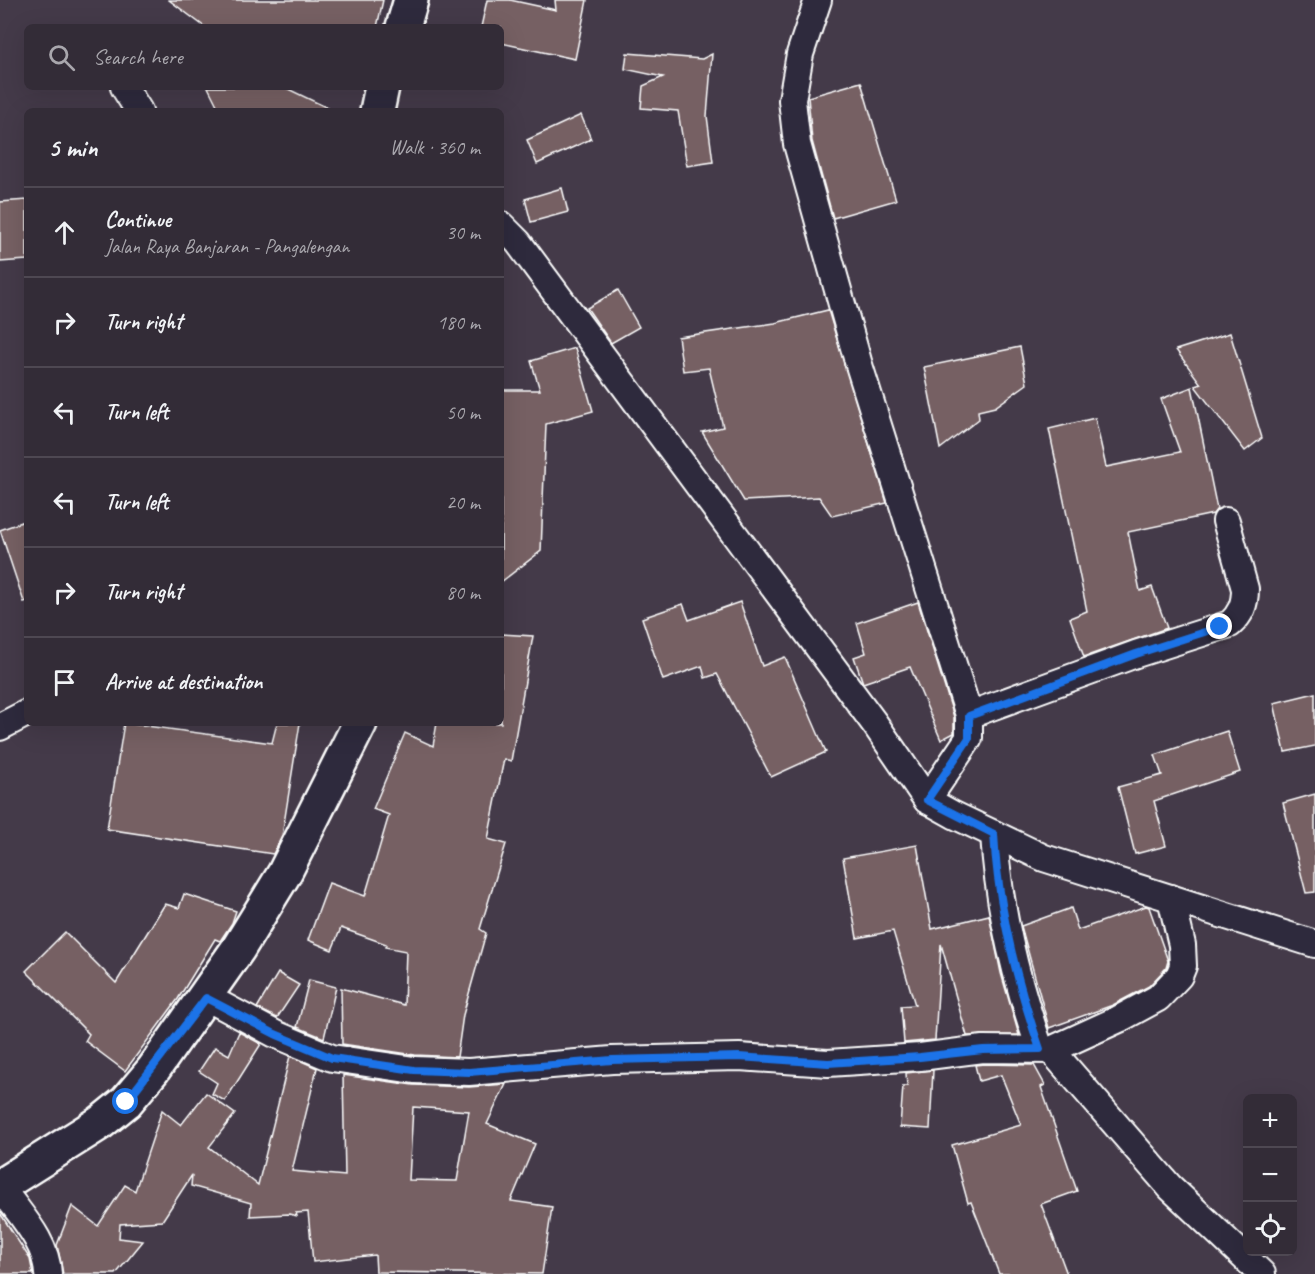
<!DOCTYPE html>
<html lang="en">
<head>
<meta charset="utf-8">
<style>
	body { margin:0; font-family:Caveat,sans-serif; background:#3e3842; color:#f1f3f6 }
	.controls { position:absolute; right:18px; bottom:18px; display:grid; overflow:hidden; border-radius:9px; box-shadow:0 6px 24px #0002 }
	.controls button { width:54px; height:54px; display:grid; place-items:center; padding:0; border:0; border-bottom:2px solid #4e4852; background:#332c37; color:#f1f3f6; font:30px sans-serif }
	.stop { position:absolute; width:18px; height:18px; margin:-14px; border:4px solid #1a73e8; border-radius:50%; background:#fff }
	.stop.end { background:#1a73e8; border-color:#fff; box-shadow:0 2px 6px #0008 }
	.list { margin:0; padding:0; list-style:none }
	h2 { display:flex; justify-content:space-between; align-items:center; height:78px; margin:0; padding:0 24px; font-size:26px }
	h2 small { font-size:20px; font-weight:400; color:#a9a7ad }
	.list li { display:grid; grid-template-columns:39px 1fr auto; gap:18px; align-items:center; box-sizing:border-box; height:90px; padding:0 24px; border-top:2px solid #4e4852 }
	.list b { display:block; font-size:22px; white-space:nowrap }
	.list p { margin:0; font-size:20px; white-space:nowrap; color:#a9a7ad }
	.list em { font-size:20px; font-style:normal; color:#a9a7ad }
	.icon { flex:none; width:33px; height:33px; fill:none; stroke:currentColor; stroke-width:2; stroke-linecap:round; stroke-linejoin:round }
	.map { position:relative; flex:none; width:1315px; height:1274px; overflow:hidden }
	.search { position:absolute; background:#332c37; box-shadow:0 6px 24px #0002; left:24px; top:24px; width:480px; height:66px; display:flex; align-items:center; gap:15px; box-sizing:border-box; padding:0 21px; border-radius:9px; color:#a9a7ad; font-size:22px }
	.panel { position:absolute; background:#332c37; box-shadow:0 6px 24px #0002; left:24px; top:108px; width:480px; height:618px; border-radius:9px }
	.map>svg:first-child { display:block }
	.building { fill:#766064; stroke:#fff; stroke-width:1.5; fill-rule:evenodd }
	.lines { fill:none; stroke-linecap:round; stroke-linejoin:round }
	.street-casing { stroke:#fff; stroke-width:30 }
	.primary-casing { stroke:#fff; stroke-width:38 }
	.street { stroke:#2f2a3d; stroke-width:26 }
	.primary { stroke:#2f2a3d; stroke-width:33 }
	.route { stroke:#1a73e8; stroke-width:8 }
</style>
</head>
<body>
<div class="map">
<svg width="1315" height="1274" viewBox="0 0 1315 1274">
	<rect width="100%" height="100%" fill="#443a49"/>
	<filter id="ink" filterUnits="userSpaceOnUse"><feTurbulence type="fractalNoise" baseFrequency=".0167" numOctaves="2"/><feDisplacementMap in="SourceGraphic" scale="12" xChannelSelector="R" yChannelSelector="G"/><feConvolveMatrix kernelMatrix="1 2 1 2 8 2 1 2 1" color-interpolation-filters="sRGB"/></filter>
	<g filter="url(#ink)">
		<g class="building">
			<path d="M169 0H383L377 27H205Z"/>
			<path d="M487 0H510L556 10 555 0H587L575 59 501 43V27H481Z"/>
			<path d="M627 53 702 59 712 54 707 116 713 162 687 166 678 111 641 108 643 86 663 77 625 69Z"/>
			<path d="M861 82 896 200 833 218 812 141 808 97Z"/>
			<path d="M208 87H284L334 111H220Z"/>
			<path d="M581 115 591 139 537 164 527 140Z"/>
			<path d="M562 188 568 212 531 222 525 199Z"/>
			<path d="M27 200V260L0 262V202Z"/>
			<path d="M618 290 639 327 611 343 587 308Z"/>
			<path d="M828 310 887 503 832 516 819 497 744 501 702 432 723 427 709 368 683 371 678 337 775 323Z"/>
			<path d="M1230 333 1262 438 1245 451 1195 386 1201 384 1176 350Z"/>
			<path d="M1020 347 1027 384 995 407 978 411 979 419 940 449 924 367Z"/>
			<path d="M575 348 593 411 546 424 541 551 501 582V390H540L531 361Z"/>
			<path d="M1192 387 1217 509 1213 514 1128 532 1140 591 1152 587 1167 628 1084 657 1070 618 1087 611 1049 429 1095 418 1106 467 1180 452 1161 399Z"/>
			<path d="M27 520V601L24 602 0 530Z"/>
			<path d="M740 602 762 666 785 657 826 752 771 777 717 674 705 678 702 666 663 680 642 618 683 604 689 620Z"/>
			<path d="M918 602 954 717V733L941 740 910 667 863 683 854 657 866 653 857 623Z"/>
			<path d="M501 634 533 636 511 761 504 759 488 839 506 844 480 929 486 933 463 1015 457 1057 415 1055 342 1044 341 988 404 1005 406 951 385 947 386 944 341 928 332 950 308 940 329 883 365 896 389 815 373 809 405 733 433 746 437 723H501Z"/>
			<path d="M1315 693V746L1285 752 1274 703Z"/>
			<path d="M124 723 272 743 277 723H300L282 836 273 854 107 829Z"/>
			<path d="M1227 731 1240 772 1154 801 1166 846 1135 854 1118 787 1162 775 1155 755Z"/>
			<path d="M1315 794V892L1306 893 1283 803Z"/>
			<path d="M917 845 932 929 989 915 1001 973 1019 1035 967 1036 941 944 935 1040 904 1043 901 1006 915 1005 893 931 857 938 843 858Z"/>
			<path d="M184 894 236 911 232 923 220 941 215 939 178 999 125 1071 85 1041 89 1034 26 971 65 932 116 983 165 904 179 908Z"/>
			<path d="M1146 906 1149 907 1168 961 1166 968 1149 986 1113 1005 1049 1028 1021 926 1071 908 1078 930Z"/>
			<path d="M278 973 299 985 277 1018 257 1008Z"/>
			<path d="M309 980 336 987 324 1038 297 1027Z"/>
			<path d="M239 1032 261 1044 225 1101 212 1094 217 1083 199 1071 215 1047 229 1055Z"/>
			<path d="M290 1056 317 1068 292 1171 345 1176 343 1075 413 1085 469 1087 506 1084 487 1124 535 1144 511 1201 552 1207 542 1274 376 1272 375 1255 313 1262 308 1212 296 1213 297 1216 289 1214 250 1216 251 1203 191 1186 192 1175 162 1221 120 1224 119 1238 143 1241 116 1274H63L57 1245 72 1206 98 1226 125 1185 135 1191 162 1110 181 1125 206 1093 235 1114 209 1147 258 1185ZM413 1107 469 1111 457 1181 409 1180Z"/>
			<path d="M984 1064 1034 1065 1045 1085 1041 1087 1077 1191 1041 1204 1067 1274H999L971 1202 968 1203 952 1145 1021 1125 1001 1075 979 1081 975 1065Z"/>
			<path d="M933 1070 930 1129 900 1127 903 1086H907L906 1073Z"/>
			<path d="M0 1213 30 1259 33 1274H0Z"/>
		</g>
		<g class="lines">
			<g class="street-casing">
				<g id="street">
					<path d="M818 0 800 54 792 100 797 144 859 365 969 715"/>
					<path d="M124 87 139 111"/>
					<path d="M501 225 518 242 875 724 927 800 954 815 1044 858 1315 944"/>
					<path d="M0 727 27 713"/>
					<path d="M927 800 969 738V715L1136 654 1230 624C1241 614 1245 604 1245 589L1226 521"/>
					<path d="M994 834C998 907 1016 980 1040 1049"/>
					<path d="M206 997 275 1034 332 1058 414 1070 469 1072 612 1060 739 1057 828 1063 920 1057 983 1049 1051 1050 1119 1019 1158 998 1179 976 1183 966 1182 945 1171 898"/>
					<path d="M1051 1050 1170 1187 1262 1274"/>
					<path d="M0 1186C18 1213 47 1241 48 1274"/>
				</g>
			</g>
			<g class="primary-casing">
				<g id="primary">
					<path d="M403 27 411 0"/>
					<path d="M377 111 382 87"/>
					<path d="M0 1186 100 1123 126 1102 153 1070 238 949 284 874 360 723"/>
				</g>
			</g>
			<use href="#street" class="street"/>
			<use href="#primary" class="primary"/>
		</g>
	</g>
	<g class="lines" filter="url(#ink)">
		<path class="route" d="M126 1102 206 998 275 1034 332 1058 414 1070 469 1072 612 1060 739 1057 828 1063 920 1057 983 1050 1040 1049C1016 980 998 907 994 834L927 800 969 738V716L1136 654 1220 627"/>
	</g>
</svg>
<div class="controls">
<button>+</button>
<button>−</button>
<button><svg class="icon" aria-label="locate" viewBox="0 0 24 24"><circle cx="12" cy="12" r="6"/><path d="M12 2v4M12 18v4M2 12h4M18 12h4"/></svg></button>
</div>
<div class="stop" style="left:126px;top:1102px"></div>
<div class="stop end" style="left:1220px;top:627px"></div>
<div class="search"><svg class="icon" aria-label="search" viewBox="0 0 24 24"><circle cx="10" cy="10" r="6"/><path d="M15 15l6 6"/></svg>Search here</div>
<section class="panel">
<h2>5 min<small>Walk · 360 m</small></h2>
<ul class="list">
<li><svg class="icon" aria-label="ahead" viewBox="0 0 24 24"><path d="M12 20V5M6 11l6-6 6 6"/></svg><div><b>Continue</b><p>Jalan Raya Banjaran - Pangalengan</p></div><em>30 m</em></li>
<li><svg class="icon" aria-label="right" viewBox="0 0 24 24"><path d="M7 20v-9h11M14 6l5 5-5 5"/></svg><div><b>Turn right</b></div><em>180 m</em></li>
<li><svg class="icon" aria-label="left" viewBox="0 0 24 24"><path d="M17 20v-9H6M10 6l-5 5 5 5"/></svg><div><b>Turn left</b></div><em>50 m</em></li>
<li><svg class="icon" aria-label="left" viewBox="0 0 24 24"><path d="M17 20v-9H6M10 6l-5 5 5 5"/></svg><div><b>Turn left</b></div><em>20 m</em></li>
<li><svg class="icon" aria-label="right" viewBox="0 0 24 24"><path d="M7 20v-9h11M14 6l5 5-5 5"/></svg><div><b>Turn right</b></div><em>80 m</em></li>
<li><svg class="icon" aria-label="arrive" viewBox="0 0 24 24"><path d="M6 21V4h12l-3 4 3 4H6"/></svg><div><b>Arrive at destination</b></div></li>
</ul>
</section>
</div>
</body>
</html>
